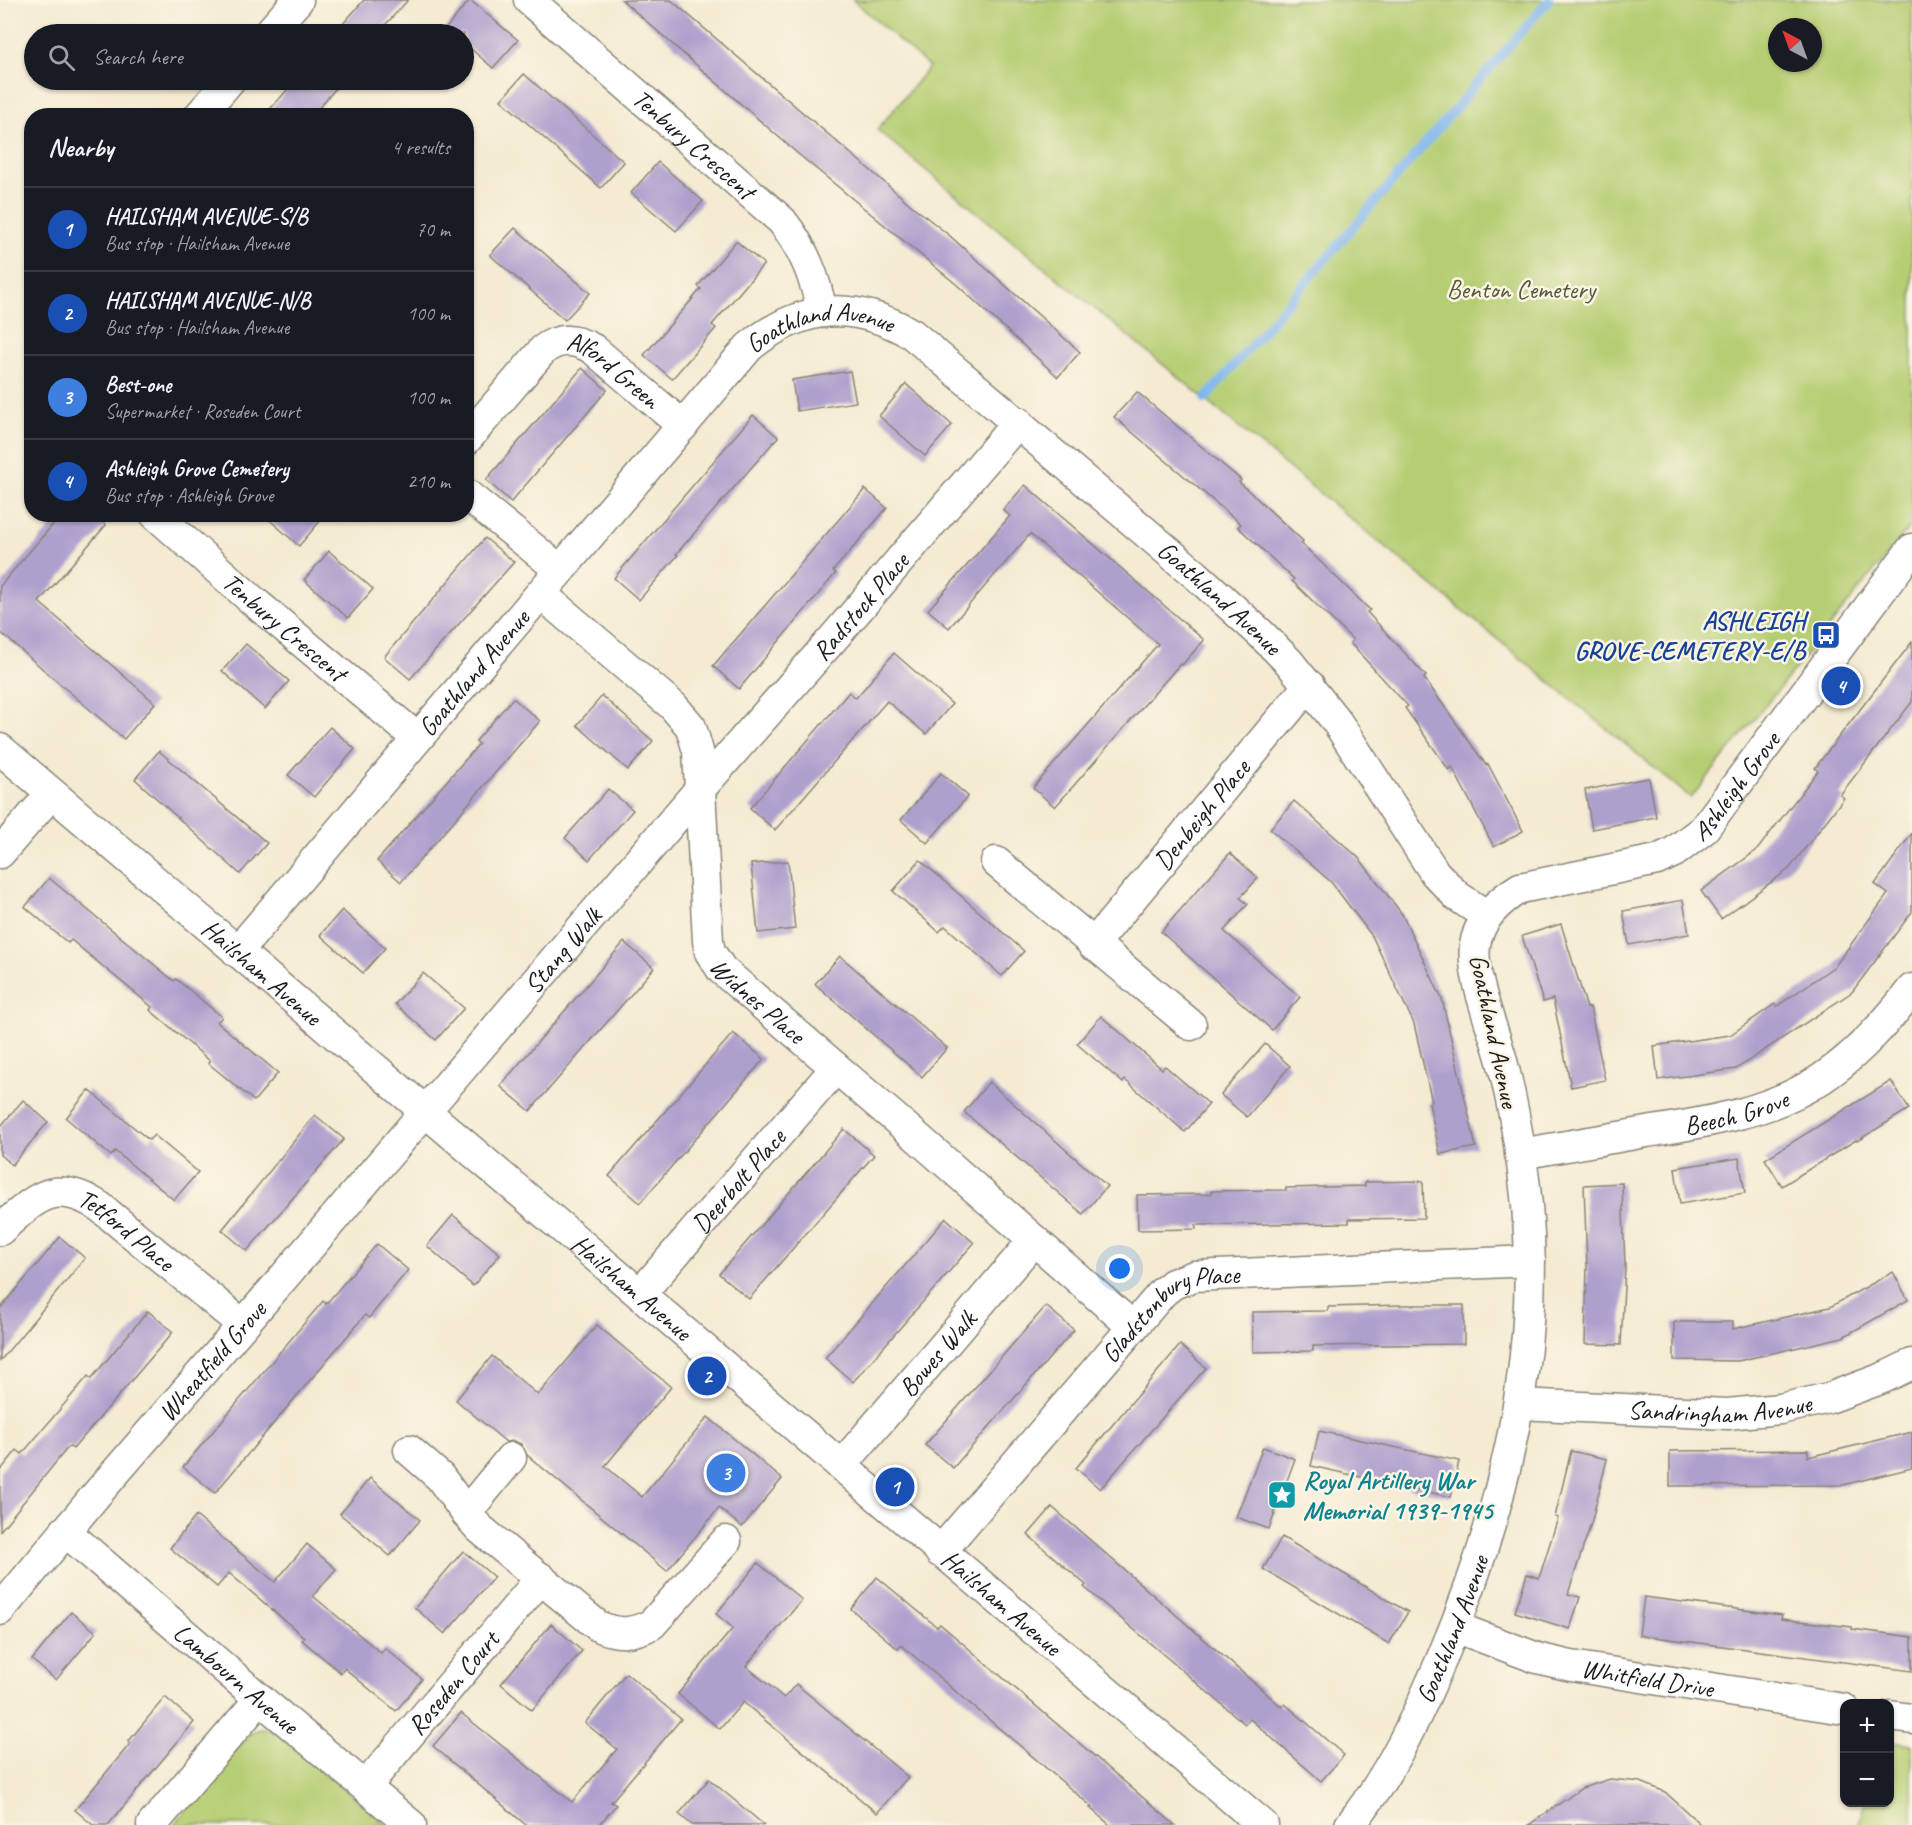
<!DOCTYPE html>
<html lang="en">
<head>
<meta charset="utf-8">
<style>
	body { margin:0; font-family:Caveat,sans-serif; background:#242831; color:#f1f3f6 }
	.controls { position:absolute; right:18px; bottom:18px; display:grid; overflow:hidden; border-radius:12px; box-shadow:0 2px 4px #0004 }
	.controls button { width:54px; height:54px; display:grid; place-items:center; padding:0; border:0; border-bottom:2px solid #363941; background:#171b24; color:#f1f3f6; font:30px sans-serif }
	.compass { position:absolute; left:1768px; top:18px; width:54px; height:54px; border-radius:50%; background:#171b24; box-shadow:0 2px 4px #0004; rotate:319deg }
	.you { position:absolute; left:1120px; top:1269px; width:21px; height:21px; margin:-15px; border:4px solid #fff; border-radius:50%; background:#1a73e8; box-shadow:0 0 0 9px #1a73e833 }
	.badge { display:grid; place-items:center; width:39px; height:39px; border-radius:50%; background:#2563eb; color:#fff; font-size:20px; font-weight:700 }
	.pin { position:absolute; translate:-50% -50%; border:3px solid #fff; box-shadow:0 2px 6px #0006 }
	.list { margin:0; padding:0; list-style:none }
	h2 { display:flex; justify-content:space-between; align-items:center; height:78px; margin:0; padding:0 24px; font-size:26px }
	h2 small { font-size:20px; font-weight:400; color:#9ea1a6 }
	.list li { display:grid; grid-template-columns:39px 1fr auto; gap:18px; align-items:center; box-sizing:border-box; height:84px; padding:0 24px; border-top:2px solid #363941 }
	.list b { display:block; font-size:22px; white-space:nowrap }
	.list p { margin:0; font-size:20px; white-space:nowrap; color:#9ea1a6 }
	.list em { font-size:20px; font-style:normal; color:#9ea1a6 }
	.icon { flex:none; width:33px; height:33px; fill:none; stroke:currentColor; stroke-width:2; stroke-linecap:round; stroke-linejoin:round }
	.map { position:relative; flex:none; width:1912px; height:1825px; overflow:hidden }
	.search { position:absolute; background:#171b24; box-shadow:0 2px 4px #0004; left:24px; top:24px; width:450px; height:66px; display:flex; align-items:center; gap:15px; box-sizing:border-box; padding:0 21px; border-radius:33px; color:#9ea1a6; font-size:22px }
	.panel { position:absolute; background:#171b24; box-shadow:0 2px 4px #0004; left:24px; top:108px; width:450px; height:414px; border-radius:24px }
	.map>svg:first-child { display:block }
	.green { fill:#b6ce73; stroke:#697548; stroke-width:1.5; fill-rule:evenodd }
	.lines { fill:none; stroke-linecap:round; stroke-linejoin:round }
	.stream { stroke:#7fb5ee; stroke-width:9 }
	.building { fill:#aea0cd }
	.minor-casing { stroke:#888478; stroke-width:33 }
	.minor { stroke:#fff; stroke-width:30 }
	.labels { text-anchor:middle; dominant-baseline:central; stroke-width:5; stroke-linejoin:round; paint-order:stroke }
	.street-label { font-size:26px; fill:#1c1c1c; stroke:#fcf5e5 }
	.park-label { font-size:26px; fill:#525a3a; stroke:#fcf5e5 }
	.transit-label { font-size:26px; font-weight:bold; fill:#164399; stroke:#fcf5e5; text-anchor:end }
	.culture-label { font-size:26px; font-weight:bold; fill:#0d838f; stroke:#fcf5e5; text-anchor:start }
</style>
</head>
<body>
<div class="map">
<svg width="1912" height="1825" viewBox="0 0 1912 1825">
	<rect width="100%" height="100%" fill="#fcf5e5"/>
	<filter id="ink" filterUnits="userSpaceOnUse"><feTurbulence type="fractalNoise" baseFrequency=".0167" numOctaves="2"/><feDisplacementMap in="SourceGraphic" scale="12" xChannelSelector="R" yChannelSelector="G"/><feConvolveMatrix kernelMatrix="1 2 1 2 8 2 1 2 1" color-interpolation-filters="sRGB"/></filter>
	<filter id="wash" filterUnits="userSpaceOnUse"><feTurbulence type="fractalNoise" baseFrequency=".008" numOctaves="4" result="noise"/><feDisplacementMap in="SourceGraphic" scale="24" xChannelSelector="R" yChannelSelector="G"/><feGaussianBlur stdDeviation="1.35" result="paint"/><feColorMatrix in="noise" values="0 0 0 0 0 0 0 0 0 0 0 0 0 0 0 0 0 1.4 0 .05"/><feComposite in="paint" operator="in"/></filter>
	<g filter="url(#wash)">
		<rect width="100%" height="100%" fill="#f5ebd3"/>
		<g class="green">
			<path d="M853 0H1912V524L1691 798 877 130 929 67ZM1777 27H1813V63H1777Z"/>
			<path d="M261 1729 271 1730 287 1740 387 1825H174L251 1732Z"/>
			<path d="M1890 1742 1912 1745V1825H1857L1865 1803 1890 1802Z"/>
		</g>
		<g class="lines">
			<path class="stream" d="M1205 399 1549 0"/>
		</g>
		<g id="blocks">
			<g class="building">
				<path d="M364 0H408L377 34H334Z"/>
				<path d="M470 0 518 40 493 68 464 43V34H453L446 28Z"/>
				<path d="M622 0H671L911 205 950 236 1080 352 1058 377 956 284 797 153Z"/>
				<path d="M524 74 624 162 601 188 501 100Z"/>
				<path d="M296 80H343L312 116H264Z"/>
				<path d="M658 162 703 201 676 231 631 193Z"/>
				<path d="M515 228 590 293 565 320 490 255Z"/>
				<path d="M736 241 764 264 712 325 716 328 672 379 644 355 701 289 698 286Z"/>
				<path d="M582 368 607 390 511 502 486 480Z"/>
				<path d="M850 371 856 402 797 411 792 380Z"/>
				<path d="M906 384 952 425 925 456 879 416Z"/>
				<path d="M1137 392 1241 480 1239 482 1303 541 1301 543 1370 610 1367 612 1426 676 1424 678 1486 765 1488 764 1523 831 1494 847 1452 767 1449 770 1405 708 1408 706 1350 643 1353 640 1292 581 1294 579 1238 527 1241 524 1114 417Z"/>
				<path d="M753 415 778 437 676 554 678 555 639 600 614 578Z"/>
				<path d="M1025 485 1204 640 1182 665 1180 664 1055 807 1033 788 1158 644 1030 534 949 628 928 610 1010 516 1003 510Z"/>
				<path d="M865 489 887 508 833 571 836 573 739 689 713 666Z"/>
				<path d="M62 514H94L106 525 39 602 155 703 124 739 0 632V586Z"/>
				<path d="M263 514H326L299 546Z"/>
				<path d="M485 538 514 562 410 679 384 657Z"/>
				<path d="M329 551 373 589 348 618 304 580Z"/>
				<path d="M1912 642V702L1840 795 1844 798 1789 869 1721 919 1701 891 1757 850 1818 771 1815 768Z"/>
				<path d="M246 644 289 681 265 709 222 671Z"/>
				<path d="M894 653 952 704 926 734 887 701 775 830 750 808 849 692 856 698Z"/>
				<path d="M602 696 653 741 628 770 577 725Z"/>
				<path d="M513 698 540 721 401 882 377 861 479 744 476 741Z"/>
				<path d="M330 727 355 749 314 797 288 775Z"/>
				<path d="M159 751 267 843 240 874 135 779Z"/>
				<path d="M941 773 968 796 927 843 901 820Z"/>
				<path d="M1649 778 1656 817 1592 829 1585 790Z"/>
				<path d="M608 789 633 810 589 860 565 838Z"/>
				<path d="M1294 801 1359 858 1402 914 1442 999 1476 1147 1440 1154 1429 1103 1432 1102 1414 1024 1372 936 1331 882 1270 829Z"/>
				<path d="M1912 833V912L1852 992 1736 1069 1658 1080 1654 1046 1730 1035 1775 1004 1777 1006 1835 966 1888 894 1875 884Z"/>
				<path d="M1230 853 1258 878 1240 898 1248 904 1224 931 1300 997 1272 1030 1161 932Z"/>
				<path d="M920 860 1024 951 1002 976 945 926 939 932 893 891Z"/>
				<path d="M788 861 795 929 758 933 751 864Z"/>
				<path d="M49 878 174 981 176 979 222 1017 217 1022 278 1073 254 1101 208 1063 210 1061 150 1010 152 1007 71 940 68 943 25 907Z"/>
				<path d="M1683 900 1689 934 1629 945 1623 911Z"/>
				<path d="M342 910 385 948 363 973 320 935Z"/>
				<path d="M1561 924 1587 1008 1590 1007 1605 1080 1571 1087 1553 999 1543 1002 1522 936Z"/>
				<path d="M624 942 654 968 530 1111 500 1086Z"/>
				<path d="M840 956 947 1048 922 1077 815 984Z"/>
				<path d="M423 973 464 1008 436 1040 395 1004Z"/>
				<path d="M1101 1016 1162 1069 1165 1066 1209 1104 1185 1132 1125 1080 1123 1083 1077 1044Z"/>
				<path d="M733 1033 764 1059 640 1203 609 1176Z"/>
				<path d="M1265 1044 1290 1066 1247 1117 1221 1095Z"/>
				<path d="M1891 1081 1909 1109 1857 1141 1856 1140 1782 1186 1765 1159Z"/>
				<path d="M989 1082 1107 1186 1083 1214 964 1112Z"/>
				<path d="M89 1090 149 1140 154 1135 198 1172 174 1200 115 1151 111 1156 66 1118Z"/>
				<path d="M23 1100 48 1122 12 1165 0 1155V1127Z"/>
				<path d="M315 1115 344 1139 247 1251 222 1230Z"/>
				<path d="M844 1129 874 1155 749 1299 719 1274Z"/>
				<path d="M1739 1158 1745 1193 1680 1204 1675 1168Z"/>
				<path d="M1423 1181 1424 1218 1349 1219V1223L1196 1225V1229L1138 1230 1137 1195 1211 1194V1191L1286 1190V1188L1365 1186V1182Z"/>
				<path d="M1622 1183 1625 1267 1621 1345 1585 1344 1587 1265 1584 1185Z"/>
				<path d="M453 1215 500 1254 473 1286 427 1246Z"/>
				<path d="M946 1218 974 1243 853 1382 825 1358Z"/>
				<path d="M60 1237 85 1258 0 1361V1309Z"/>
				<path d="M377 1244 408 1270 369 1318 365 1315 215 1493 183 1467 323 1301 326 1304Z"/>
				<path d="M1893 1272 1908 1300 1843 1337 1738 1361 1674 1360V1322H1733V1329L1830 1307Z"/>
				<path d="M1403 1305H1464V1344L1313 1346V1351L1253 1352 1252 1312 1328 1311V1307Z"/>
				<path d="M1046 1306 1074 1330 953 1468 925 1445Z"/>
				<path d="M148 1311 173 1332 73 1449 69 1446 0 1531V1471L17 1450 22 1454 88 1376 91 1379Z"/>
				<path d="M597 1325 671 1387 605 1466 642 1497 708 1417 782 1479 742 1527 719 1508 667 1571 527 1455 521 1444 514 1441 506 1442 456 1400 492 1356 538 1395Z"/>
				<path d="M1180 1345 1206 1368 1100 1489 1076 1468Z"/>
				<path d="M1319 1431 1459 1461 1451 1497 1311 1466Z"/>
				<path d="M1912 1432V1468L1843 1485 1670 1486V1451L1808 1450V1457Z"/>
				<path d="M1263 1447 1295 1459 1269 1529 1236 1517Z"/>
				<path d="M1571 1451 1607 1459 1592 1520 1568 1594 1580 1597 1570 1629 1515 1612 1527 1574 1539 1578 1558 1518 1555 1517Z"/>
				<path d="M370 1478 420 1520 390 1556 340 1514Z"/>
				<path d="M1052 1507 1282 1707 1285 1704 1344 1755 1321 1781 1250 1719 1245 1724 1084 1587 1086 1585 1028 1535Z"/>
				<path d="M196 1516 275 1582 307 1544 336 1569 313 1596 381 1653 385 1648 422 1679 396 1711 344 1668 341 1673 302 1640 304 1637 229 1573 217 1587 170 1548Z"/>
				<path d="M1282 1537 1408 1612 1389 1644 1263 1569Z"/>
				<path d="M463 1551 494 1577 445 1634 415 1608Z"/>
				<path d="M758 1563 802 1600 746 1666 784 1698 796 1684 908 1777 877 1813 743 1702 720 1729 678 1694 733 1628 716 1614Z"/>
				<path d="M877 1577 937 1627 940 1624 1175 1825H1110L1090 1808 1092 1807 901 1645 898 1649 851 1609Z"/>
				<path d="M1644 1597 1782 1615 1781 1619 1852 1627V1629L1912 1637V1671L1639 1635Z"/>
				<path d="M71 1612 96 1632 56 1680 32 1660Z"/>
				<path d="M551 1624 582 1651 532 1710 501 1684Z"/>
				<path d="M626 1673 681 1719 611 1802 616 1805 599 1825H526L433 1746 461 1713 572 1802 617 1749 585 1723Z"/>
				<path d="M165 1697 194 1722 108 1825H93L75 1810 130 1744 128 1742Z"/>
				<path d="M709 1779 764 1825H692L679 1814Z"/>
				<path d="M1610 1779 1641 1782 1665 1792 1701 1825H1529L1582 1788Z"/>
			</g>
		</g>
	</g>
	<g filter="url(#ink)">
		<use href="#blocks" fill-opacity="0" stroke="#888478" stroke-width="1.5"/>
		<g class="lines">
			<g class="minor-casing">
				<g id="minor">
					<path id="s1" d="M529 0 782 221C804 249 815 277 822 312"/>
					<path d="M268 34 298 0"/>
					<path d="M199 116 230 80"/>
					<path id="s2" d="M466 440 543 350C560 337 575 339 593 349L683 426"/>
					<path d="M466 494 560 570"/>
					<path id="s3" d="M155 514 252 600 417 738"/>
					<path id="s4" d="M541 594 673 706 691 727 698 751 708 941 710 952 722 970 918 1138 1133 1327"/>
					<path id="s5" d="M0 749 1263 1825"/>
					<path d="M0 853 51 794"/>
					<path d="M996 862 1191 1025"/>
					<path id="s6" d="M1093 945 1309 685"/>
					<path id="s7" d="M237 952 749 347C802 304 853 300 912 334L1196 575 1260 633 1289 662 1337 722 1435 873 1457 896 1487 916"/>
					<path id="s8" d="M1520 1154C1563 1147 1605 1139 1647 1132 1707 1122 1769 1113 1821 1079 1857 1055 1886 1023 1912 989"/>
					<path id="s9" d="M0 1230C35 1199 54 1176 100 1207L243 1325"/>
					<path id="s10" d="M640 1294 836 1068"/>
					<path id="s11" d="M1519 1404 1727 1414 1780 1409 1829 1398 1883 1378 1912 1364"/>
					<path d="M409 1450 440 1477 466 1513"/>
					<path d="M511 1458 466 1513 479 1528 598 1626C618 1635 633 1634 652 1624L726 1541"/>
					<path id="s12" d="M841 1466 1034 1240"/>
					<path id="s13" d="M65 1531 260 1699 411 1825"/>
					<path id="s14" d="M940 1552 1163 1292 1173 1284 1194 1276 1530 1261"/>
					<path id="s15" d="M0 1610 96 1495 243 1325 700 789 837 634 1018 422"/>
					<path id="s16" d="M1455 1627 1537 1658 1571 1666 1844 1709"/>
					<path d="M1890 1716 1912 1719"/>
					<path id="s17" d="M366 1786 541 1578"/>
					<path d="M152 1825 260 1699"/>
					<path id="s18" d="M1350 1825C1391 1773 1416 1719 1442 1658 1502 1516 1541 1360 1527 1205 1522 1157 1514 1108 1502 1061 1494 1030 1468 970 1476 940 1482 916 1500 900 1520 888L1657 860 1674 852 1703 830 1912 549"/>
				</g>
			</g>
			<use href="#minor" class="minor"/>
		</g>
	</g>
	<defs>
		<g id="bus-square" transform="scale(1.5)"><rect x="-9" y="-9" width="18" height="18" rx="4" fill="#1a4fb4" stroke="#fcf5e5"/><path d="M-5-6H5V4H4V6H2V4H-2V6H-4V4H-5ZM-3.5-4V0h7V-4ZM-3.5 1.2v1.5H-2V1.2ZM2 1.2v1.5H3.5V1.2Z" fill="#fff"/></g>
		<g id="sight-square" transform="scale(1.5)"><rect x="-9" y="-9" width="18" height="18" rx="4" fill="#0f9aa8" stroke="#fcf5e5"/><path d="M0-6L1.8-2.2L6-1.7L2.9 1.2L3.7 5.4L0 3.3L-3.7 5.4L-2.9 1.2L-6-1.7L-1.8-2.2Z" fill="#fff"/></g>
	</defs>
	<g fill-rule="evenodd">
		<use href="#bus-square" x="1826" y="635"/>
		<use href="#sight-square" x="1282" y="1495"/>
	</g>
	<g class="labels">
		<g class="street-label">
			<text stroke="none"><textPath href="#s1" startOffset="219">Tenbury Crescent</textPath></text>
			<text stroke="none"><textPath href="#s7" startOffset="870">Goathland Avenue</textPath></text>
			<text stroke="none"><textPath href="#s2" startOffset="200">Alford Green</textPath></text>
			<text stroke="none"><textPath href="#s7" startOffset="1374">Goathland Avenue</textPath></text>
			<text stroke="none"><textPath href="#s15" startOffset="1322">Radstock Place</textPath></text>
			<text stroke="none"><textPath href="#s3" startOffset="172">Tenbury Crescent</textPath></text>
			<text stroke="none"><textPath href="#s7" startOffset="366">Goathland Avenue</textPath></text>
			<text stroke="none"><textPath href="#s18" startOffset="1248">Ashleigh Grove</textPath></text>
			<text stroke="none"><textPath href="#s6" startOffset="170">Denbeigh Place</textPath></text>
			<text stroke="none"><textPath href="#s15" startOffset="867">Stang Walk</textPath></text>
			<text stroke="none"><textPath href="#s5" startOffset="344">Hailsham Avenue</textPath></text>
			<text stroke="none"><textPath href="#s4" startOffset="496">Widnes Place</textPath></text>
			<text transform="translate(1494 1031) rotate(78)">Goathland Avenue</text>
			<text stroke="none"><textPath href="#s8" startOffset="220">Beech Grove</textPath></text>
			<text stroke="none"><textPath href="#s10" startOffset="150">Deerbolt Place</textPath></text>
			<text stroke="none"><textPath href="#s9" startOffset="150">Tetford Place</textPath></text>
			<text stroke="none"><textPath href="#s5" startOffset="830">Hailsham Avenue</textPath></text>
			<text stroke="none"><textPath href="#s14" startOffset="339">Gladstonbury Place</textPath></text>
			<text stroke="none"><textPath href="#s12" startOffset="148">Bowes Walk</textPath></text>
			<text stroke="none"><textPath href="#s15" startOffset="327">Wheatfield Grove</textPath></text>
			<text stroke="none"><textPath href="#s11" startOffset="201">Sandringham Avenue</textPath></text>
			<text stroke="none"><textPath href="#s5" startOffset="1316">Hailsham Avenue</textPath></text>
			<text stroke="none"><textPath href="#s18" startOffset="222">Goathland Avenue</textPath></text>
			<text stroke="none"><textPath href="#s13" startOffset="226">Lambourn Avenue</textPath></text>
			<text stroke="none"><textPath href="#s16" startOffset="200">Whitfield Drive</textPath></text>
			<text stroke="none"><textPath href="#s17" startOffset="135">Roseden Court</textPath></text>
		</g>
		<g class="park-label">
			<text x="1521" y="289">Benton Cemetery</text>
		</g>
		<g class="transit-label">
			<text x="1805" y="620">ASHLEIGH<tspan x="1805" dy="30">GROVE-CEMETERY-E/B</tspan></text>
		</g>
		<g class="culture-label">
			<text x="1303" y="1480">Royal Artillery War<tspan x="1303" dy="30">Memorial 1939-1945</tspan></text>
		</g>
	</g>
</svg>
<div class="controls">
<button>+</button>
<button>−</button>
</div>
<svg class="compass" viewBox="-18 -18 36 36"><path d="M0-13l5 13h-10z" fill="#e53935"/><path d="M0 13l5-13h-10z" fill="#9ea1a6"/></svg>
<div class="you"></div>
<div class="pin badge" style="left:895px;top:1487px;background:#1a4fb4">1</div>
<div class="pin badge" style="left:707px;top:1376px;background:#1a4fb4">2</div>
<div class="pin badge" style="left:726px;top:1473px;background:#3f7fe0">3</div>
<div class="pin badge" style="left:1841px;top:686px;background:#1a4fb4">4</div>
<div class="search"><svg class="icon" aria-label="search" viewBox="0 0 24 24"><circle cx="10" cy="10" r="6"/><path d="M15 15l6 6"/></svg>Search here</div>
<section class="panel">
<h2>Nearby<small>4 results</small></h2>
<ul class="list">
<li><span class="badge" style="background:#1a4fb4">1</span><div><b>HAILSHAM AVENUE-S/B</b><p>Bus stop · Hailsham Avenue</p></div><em>70 m</em></li>
<li><span class="badge" style="background:#1a4fb4">2</span><div><b>HAILSHAM AVENUE-N/B</b><p>Bus stop · Hailsham Avenue</p></div><em>100 m</em></li>
<li><span class="badge" style="background:#3f7fe0">3</span><div><b>Best-one</b><p>Supermarket · Roseden Court</p></div><em>100 m</em></li>
<li><span class="badge" style="background:#1a4fb4">4</span><div><b>Ashleigh Grove Cemetery</b><p>Bus stop · Ashleigh Grove</p></div><em>210 m</em></li>
</ul>
</section>
</div>
</body>
</html>
